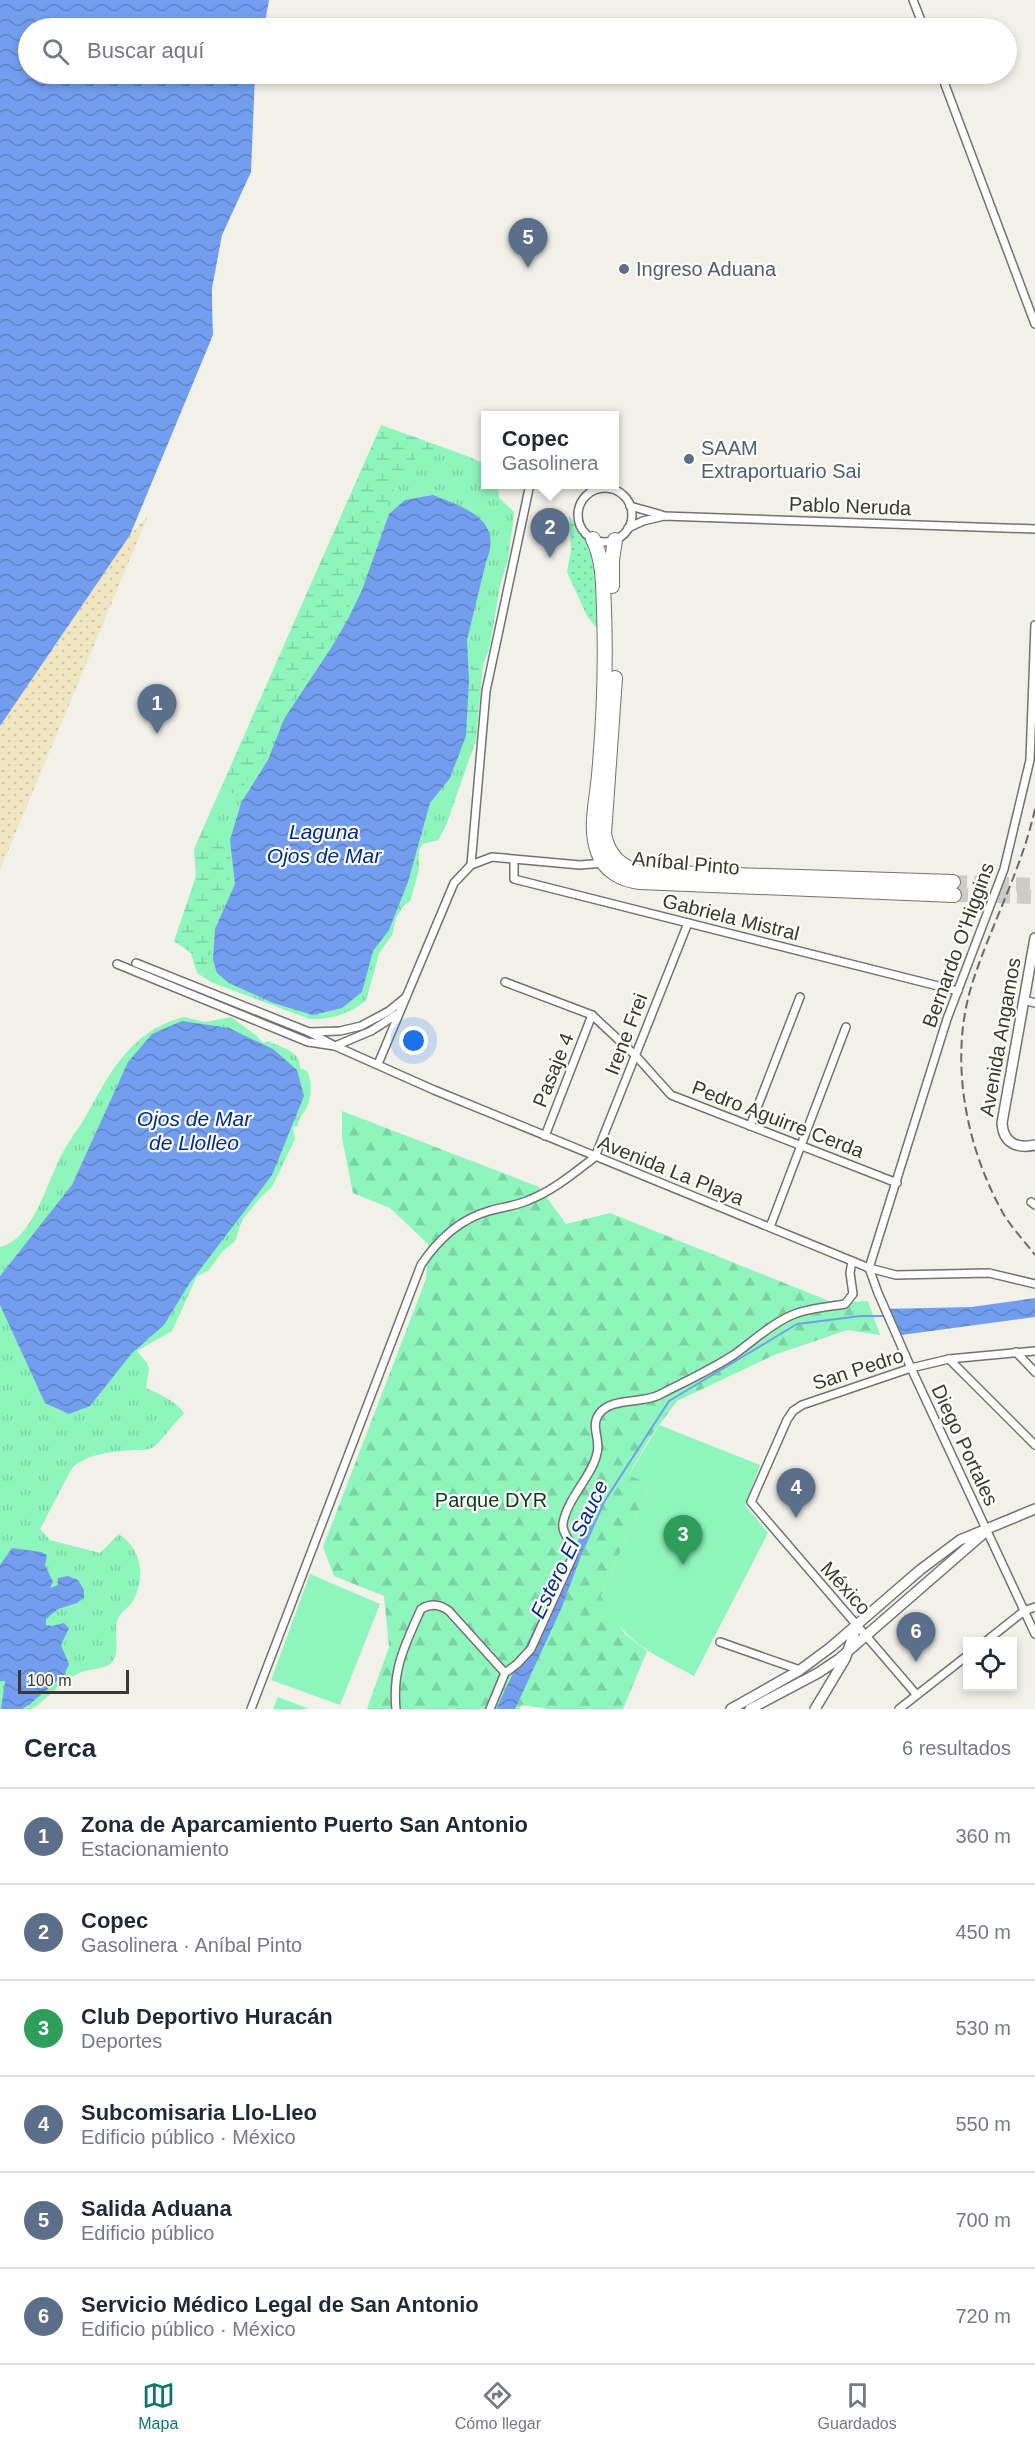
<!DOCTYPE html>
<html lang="es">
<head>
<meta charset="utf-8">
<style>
	body { margin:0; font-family:Arial,sans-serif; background:#f6f6f7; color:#1f2937 }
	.controls { position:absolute; right:18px; bottom:18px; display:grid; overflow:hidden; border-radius:0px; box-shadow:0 3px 9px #0003 }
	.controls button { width:54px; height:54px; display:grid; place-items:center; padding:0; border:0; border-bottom:2px solid #e0e1e3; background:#fff; color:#1f2937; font:30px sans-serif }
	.scale { position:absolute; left:18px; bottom:15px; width:111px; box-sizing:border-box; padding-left:6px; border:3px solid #383835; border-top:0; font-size:16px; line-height:21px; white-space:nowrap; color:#383835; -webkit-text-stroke:4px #fefdf6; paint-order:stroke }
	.you { position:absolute; left:414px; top:1041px; width:21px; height:21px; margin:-15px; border:4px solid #fff; border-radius:50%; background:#1a73e8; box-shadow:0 0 0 9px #1a73e833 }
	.badge { display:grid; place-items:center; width:39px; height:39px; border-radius:50%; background:#0f766e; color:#fff; font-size:20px; font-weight:700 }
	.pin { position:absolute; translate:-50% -50px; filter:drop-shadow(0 2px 3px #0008) }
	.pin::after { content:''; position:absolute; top:32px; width:21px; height:18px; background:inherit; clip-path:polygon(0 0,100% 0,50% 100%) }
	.popup { position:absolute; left:481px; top:411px; width:138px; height:78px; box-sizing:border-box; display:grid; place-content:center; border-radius:0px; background:#fff; filter:drop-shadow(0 2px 4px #0005); font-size:20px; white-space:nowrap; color:#747a83 }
	.popup b { font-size:22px; color:#1f2937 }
	.popup::after { content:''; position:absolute; left:50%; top:100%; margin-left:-12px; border:12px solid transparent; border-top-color:#fff }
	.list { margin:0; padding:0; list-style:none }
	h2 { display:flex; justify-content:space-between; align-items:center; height:78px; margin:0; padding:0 24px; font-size:26px }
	h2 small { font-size:20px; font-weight:400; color:#747a83 }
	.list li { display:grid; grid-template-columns:39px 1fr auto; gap:18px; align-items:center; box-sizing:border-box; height:96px; padding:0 24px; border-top:2px solid #e0e1e3 }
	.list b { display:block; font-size:22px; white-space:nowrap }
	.list p { margin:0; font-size:20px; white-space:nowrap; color:#747a83 }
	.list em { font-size:20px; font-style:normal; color:#747a83 }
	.icon { flex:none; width:33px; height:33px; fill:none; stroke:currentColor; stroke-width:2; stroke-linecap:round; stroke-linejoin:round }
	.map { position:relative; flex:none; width:1035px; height:1709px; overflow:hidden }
	.search { position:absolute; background:#fff; box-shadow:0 3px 9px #0003; left:18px; right:18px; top:18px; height:66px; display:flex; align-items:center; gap:15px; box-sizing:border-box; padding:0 21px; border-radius:33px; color:#747a83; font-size:22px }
	.sheet { height:654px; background:#fff }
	nav { display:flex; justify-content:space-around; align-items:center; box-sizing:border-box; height:84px; border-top:2px solid #e0e1e3; background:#fff; font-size:16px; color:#747a83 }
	nav a { display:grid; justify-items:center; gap:3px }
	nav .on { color:#0f766e }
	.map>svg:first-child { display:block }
	.grass { fill:url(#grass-dots) }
	.forest { fill:url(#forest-firs) }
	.wetland { fill:url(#wetland-marsh) }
	.sand { fill:url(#sand-dots) }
	.park { fill:url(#park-tufts) }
	.pitch { fill:#8ef5bd }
	.water { fill:url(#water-waves) }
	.pier { fill:#f1f0e9 }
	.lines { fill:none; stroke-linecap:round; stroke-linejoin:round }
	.stream { stroke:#739eef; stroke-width:2 }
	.motorway-tunnel { stroke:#cccbc5; stroke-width:14; stroke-dasharray:14 7; stroke-linecap:butt }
	.minor-casing { stroke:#74726d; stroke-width:10 }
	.tertiary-casing { stroke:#74726d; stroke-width:12 }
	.motorway-casing { stroke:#74726d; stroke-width:16 }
	.minor { stroke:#fff; stroke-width:7 }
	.tertiary { stroke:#fff; stroke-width:9 }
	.motorway { stroke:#fff; stroke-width:14 }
	.rail { stroke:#6a6a66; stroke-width:2; stroke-dasharray:9 4.5; stroke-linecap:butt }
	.service-dot { fill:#5c6f8a; stroke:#fefdf6; stroke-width:2 }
	.labels { text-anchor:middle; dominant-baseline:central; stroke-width:4.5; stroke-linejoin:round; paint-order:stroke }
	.service-label { font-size:20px; fill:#4e5e75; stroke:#fefdf6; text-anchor:start }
	.street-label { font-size:20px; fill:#383835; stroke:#fefdf6 }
	.park-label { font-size:20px; fill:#0c3b25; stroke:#fefdf6 }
	.water-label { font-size:21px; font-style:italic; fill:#002b86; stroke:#fefdf6 }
</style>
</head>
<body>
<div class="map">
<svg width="1035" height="1709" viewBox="0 0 1035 1709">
	<defs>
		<pattern id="grass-dots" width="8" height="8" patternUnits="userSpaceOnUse" patternTransform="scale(1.5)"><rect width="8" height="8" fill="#8ef5bd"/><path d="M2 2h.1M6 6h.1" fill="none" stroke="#7bd3a3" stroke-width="1.8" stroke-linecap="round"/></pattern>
		<pattern id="forest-firs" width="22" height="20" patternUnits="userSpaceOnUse" patternTransform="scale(1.5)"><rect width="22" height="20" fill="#8ef5bd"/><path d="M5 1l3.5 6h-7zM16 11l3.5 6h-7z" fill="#7bd3a3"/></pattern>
		<pattern id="wetland-marsh" width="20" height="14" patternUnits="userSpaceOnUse" patternTransform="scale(1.5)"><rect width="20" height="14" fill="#8ef5bd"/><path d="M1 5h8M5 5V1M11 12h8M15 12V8" fill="none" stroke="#7bd3a3"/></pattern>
		<pattern id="sand-dots" width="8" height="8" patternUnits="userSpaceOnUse" patternTransform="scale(1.5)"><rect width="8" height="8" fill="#f0e6c1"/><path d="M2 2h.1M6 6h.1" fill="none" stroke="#cfc6a6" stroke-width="1.8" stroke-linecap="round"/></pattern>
		<pattern id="park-tufts" width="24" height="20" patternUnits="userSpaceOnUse" patternTransform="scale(1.5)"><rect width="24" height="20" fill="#8ef5bd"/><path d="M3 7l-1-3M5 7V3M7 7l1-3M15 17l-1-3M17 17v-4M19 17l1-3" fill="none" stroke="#7bd3a3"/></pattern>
		<pattern id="water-waves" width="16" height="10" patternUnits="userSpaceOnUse" patternTransform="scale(1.5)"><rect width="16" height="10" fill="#739eef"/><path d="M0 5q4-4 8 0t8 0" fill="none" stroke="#5f82c2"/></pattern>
	</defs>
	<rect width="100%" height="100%" fill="#f1f0e9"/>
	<path class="grass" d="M569 515C575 525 584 533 589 542 603 568 598 603 599 631L587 616 567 572 571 550Z"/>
	<path class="forest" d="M342 1111 539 1187 566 1224 610 1213 834 1303 868 1301 880 1335 847 1330 774 1355 677 1401 653 1433 629 1474 650 1485 601 1596 625 1634 647 1651 623 1709H549L522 1705 519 1709H367L389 1647 384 1596 334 1576 323 1547 426 1279 428 1244 390 1208 353 1193 342 1138Z"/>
	<path class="wetland" d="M381 425 470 457 485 465 486 484 497 485 499 498 514 512 508 559 500 585 489 649 483 664 476 740 446 825 438 840 422 844 419 851V869L410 901 404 905 396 918 392 935 379 953 366 1000C352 1013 329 1020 310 1019L211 982 197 973 191 953 174 941 196 876 194 849Z"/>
	<path class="sand" d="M148 516 0 870V726L130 535Z"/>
	<g class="park">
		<path d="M428 450H447L481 462 485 465 486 484 497 485 499 498 514 512 508 559 500 585 489 649 483 664 473 665 469 680 466 736 471 753 446 825 438 840 422 844 419 851V869L410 901 404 905 396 918 392 935 379 953 366 1000C352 1013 329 1020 310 1019L211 982 206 960 209 936 232 870 228 843 222 835 205 826 217 798 226 791 238 795 242 793 245 783 265 757 283 712 322 654 335 627 350 605 375 547 376 528 401 475 408 464Z"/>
		<path d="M184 1017 205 1022 232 1017C244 1029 252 1029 263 1043L268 1041C280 1047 301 1051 300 1068L307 1071C312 1082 312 1097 306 1109 302 1115 298 1118 298 1126L293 1127 295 1139 272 1187 260 1198 242 1220 235 1241 222 1252 208 1271 197 1276 172 1331 137 1351 147 1363 149 1369 146 1388C156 1392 181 1404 184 1414 174 1422 160 1444 152 1448 147 1450 140 1450 134 1450 112 1452 88 1453 72 1468L40 1529 50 1540 100 1553 119 1534C141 1550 146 1574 134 1599 130 1608 120 1611 117 1621 114 1632 120 1651 113 1661 107 1670 89 1668 79 1673 61 1681 49 1698 32 1709H0V1247C32 1240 46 1186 59 1160 65 1146 75 1134 83 1121 109 1075 129 1031 184 1017Z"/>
	</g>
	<g class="pitch">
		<path d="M659 1425 760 1465 745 1505 768 1533 694 1676C651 1653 623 1642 601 1596L650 1485 629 1475Z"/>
		<path d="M310 1574 380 1604 340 1705 271 1680Z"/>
		<path d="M278 1697 309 1709H273Z"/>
	</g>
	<g class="water">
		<path d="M0 0H269L264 28H28V74H255L251 172 222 235 212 288 213 335 130 535 0 726Z"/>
		<path d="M433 495C465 508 504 519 486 562L467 640 469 680 466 736 450 778 430 803 408 882 389 930 373 951 362 992 342 1008 313 1015 273 1003 229 983 217 973 213 960 215 929 235 884 230 840 241 803 268 760 284 719 331 648 348 619 362 590 389 514 405 500Z"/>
		<path d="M182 1021 229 1028 273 1049 297 1070 304 1096 272 1175 189 1284 164 1325 132 1353 90 1406 69 1414 45 1403 0 1305V1276L72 1185 128 1062 152 1034Z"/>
		<path d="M1035 1298V1317L894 1336 882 1309 971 1307Z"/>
		<path d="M602 1499 562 1607 515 1709H496L567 1560Z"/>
		<path d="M12 1548 41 1552 47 1555 45 1565 53 1582 50 1588 58 1585V1578L68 1576 78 1580 84 1590V1597L77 1603 58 1609 46 1619V1625L52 1626 64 1623 69 1628 61 1645 69 1664 64 1675 30 1704 22 1709H1L5 1681H0V1565Z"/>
	</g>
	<path class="pier" d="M212 288 215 289 216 335 189 401 213 335Z"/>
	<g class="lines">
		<path class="stream" d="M584 1547 604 1502 669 1401 797 1324 861 1316H886"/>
		<g class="motorway-tunnel">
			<path d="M953 882 1035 885"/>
			<path d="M954 895 1035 897"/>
		</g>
		<g class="minor-casing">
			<g id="minor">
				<path d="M913 0 924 28"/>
				<path d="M941 74 1035 324"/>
				<circle cx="605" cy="515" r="27"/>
				<path d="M630 506 662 515"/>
				<path d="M628 528 643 521 664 516 1035 529"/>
				<path d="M514 860V879L958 991"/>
				<path d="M471 865 486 691 530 484"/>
				<path d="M136 963 309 1032 340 1031 361 1026 389 1011 405 998"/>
				<path d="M117 964 308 1042 335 1046 371 1031 399 1013"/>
				<path d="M505 982 592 1015 636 1056 671 1095 897 1183"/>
				<path d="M1024 1000 1035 1003"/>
				<path d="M309 1032 335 1046 434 1090 869 1268 896 1275 989 1273 1035 1284"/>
				<path d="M378 1064 454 883 471 865 492 857 580 865 604 863"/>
				<path d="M750 1126 800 997"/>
				<path d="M545 1136 592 1015"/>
				<path d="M1031 1202 1035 1205"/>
				<path d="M770 1227 846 1027"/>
				<path d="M869 1268 947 1019 1004 869 1030 760 1035 625"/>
				<path d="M869 1268 878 1293 911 1368 1035 1634"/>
				<path d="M1016 1352 1035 1372"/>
				<path d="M949 1359 1035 1445"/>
				<path d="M720 1642 800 1670"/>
				<path d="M985 1642 1024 1611 1035 1607"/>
				<path d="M916 1694 751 1502 787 1420 793 1411 802 1405 911 1368 949 1359 1035 1351"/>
				<path d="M251 1709 421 1265C437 1241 460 1219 489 1211 502 1207 516 1206 529 1200 554 1190 574 1173 595 1157L688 923"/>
				<path d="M396 1709C392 1669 405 1645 421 1609 431 1603 440 1604 449 1611L505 1673"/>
				<path d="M490 1709 505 1673 517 1664 531 1649 573 1556C575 1541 561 1536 563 1523 568 1497 593 1475 597 1453 601 1440 590 1426 599 1414 611 1397 641 1404 659 1395 684 1382 711 1370 735 1354 753 1341 771 1324 792 1315 808 1308 828 1307 845 1304L853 1294 850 1273 852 1261"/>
				<path d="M899 1709 968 1655"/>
			</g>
		</g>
		<g class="tertiary-casing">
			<g id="tertiary">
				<path d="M1035 938 1002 1123C1003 1143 1017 1149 1035 1145"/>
				<path d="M731 1709 800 1670 831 1647 920 1570 960 1540 1035 1509"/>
				<path d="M750 1709 818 1673 839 1659 984 1533"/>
				<path d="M815 1709 845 1659 857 1625"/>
			</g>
		</g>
		<g class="motorway-casing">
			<g id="motorway">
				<path d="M593 539C604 561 603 586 604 610 606 666 604 720 599 775 597 800 589 828 598 852 604 871 622 880 640 882L954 895"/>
				<path d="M612 586V560L615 540"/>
				<path d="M615 678 604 834C608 855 621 868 641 872L953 882"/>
			</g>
		</g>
		<use href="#minor" class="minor"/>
		<use href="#tertiary" class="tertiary"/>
		<use href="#motorway" class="motorway"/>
		<path class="rail" d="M1035 809C1022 868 992 923 973 981 948 1057 965 1146 1004 1215 1013 1229 1025 1242 1035 1255"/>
	</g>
	<g class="service-dot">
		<circle cx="624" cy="269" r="6"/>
		<circle cx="689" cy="459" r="6"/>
	</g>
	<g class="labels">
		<g class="service-label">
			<text x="636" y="269">Ingreso Aduana</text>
			<text x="701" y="448">SAAM<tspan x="701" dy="23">Extraportuario Sai</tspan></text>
		</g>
		<g class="street-label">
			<text transform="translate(850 506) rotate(2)">Pablo Neruda</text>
			<text transform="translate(686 863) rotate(5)">Aníbal Pinto</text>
			<text transform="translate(731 917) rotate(14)">Gabriela Mistral</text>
			<text transform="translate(958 945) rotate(-70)">Bernardo O'Higgins</text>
			<text transform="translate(626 1034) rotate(-69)">Irene Frei</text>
			<text transform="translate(1000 1037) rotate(-80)">Avenida Angamos</text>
			<text transform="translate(553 1070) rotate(-68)">Pasaje 4</text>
			<text transform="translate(778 1119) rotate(21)">Pedro Aguirre Cerda</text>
			<text transform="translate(671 1170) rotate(22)">Avenida La Playa</text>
			<text transform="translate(858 1369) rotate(-18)">San Pedro</text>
			<text transform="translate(965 1445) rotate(65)">Diego Portales</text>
			<text transform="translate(846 1588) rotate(48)">México</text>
		</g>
		<g class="park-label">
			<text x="491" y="1500">Parque DYR</text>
		</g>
		<g class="water-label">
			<text x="324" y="831">Laguna<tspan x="324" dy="24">Ojos de Mar</tspan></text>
			<text x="194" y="1118">Ojos de Mar<tspan x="194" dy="24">de Llolleo</tspan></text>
			<text transform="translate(569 1549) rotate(-64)">Estero El Sauce</text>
		</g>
	</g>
</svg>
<div class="controls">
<button><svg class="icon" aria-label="locate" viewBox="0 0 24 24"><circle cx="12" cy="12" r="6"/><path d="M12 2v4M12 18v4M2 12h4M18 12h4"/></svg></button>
</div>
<div class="scale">100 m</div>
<div class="you"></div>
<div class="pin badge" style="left:157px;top:734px;background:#5c6f8a">1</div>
<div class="pin badge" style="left:550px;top:558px;background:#5c6f8a">2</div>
<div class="popup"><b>Copec</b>Gasolinera</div>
<div class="pin badge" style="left:683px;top:1565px;background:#2e9e5b">3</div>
<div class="pin badge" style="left:796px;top:1518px;background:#5c6f8a">4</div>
<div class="pin badge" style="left:528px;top:268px;background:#5c6f8a">5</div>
<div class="pin badge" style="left:916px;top:1662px;background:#5c6f8a">6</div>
<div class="search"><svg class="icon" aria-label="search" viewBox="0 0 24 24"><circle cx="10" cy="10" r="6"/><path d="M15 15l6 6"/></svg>Buscar aquí</div>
</div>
<section class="sheet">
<h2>Cerca<small>6 resultados</small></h2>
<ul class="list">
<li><span class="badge" style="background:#5c6f8a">1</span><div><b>Zona de Aparcamiento Puerto San Antonio</b><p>Estacionamiento</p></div><em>360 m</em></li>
<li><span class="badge" style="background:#5c6f8a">2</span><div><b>Copec</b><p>Gasolinera · Aníbal Pinto</p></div><em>450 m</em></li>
<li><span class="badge" style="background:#2e9e5b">3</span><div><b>Club Deportivo Huracán</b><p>Deportes</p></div><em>530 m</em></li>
<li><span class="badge" style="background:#5c6f8a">4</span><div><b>Subcomisaria Llo-Lleo</b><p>Edificio público · México</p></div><em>550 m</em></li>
<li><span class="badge" style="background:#5c6f8a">5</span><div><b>Salida Aduana</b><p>Edificio público</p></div><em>700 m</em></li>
<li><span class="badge" style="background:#5c6f8a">6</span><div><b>Servicio Médico Legal de San Antonio</b><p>Edificio público · México</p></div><em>720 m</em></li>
</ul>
</section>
<nav>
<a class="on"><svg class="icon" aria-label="map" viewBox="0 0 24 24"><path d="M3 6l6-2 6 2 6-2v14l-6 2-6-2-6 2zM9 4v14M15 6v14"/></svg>Mapa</a>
<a><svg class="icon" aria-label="directions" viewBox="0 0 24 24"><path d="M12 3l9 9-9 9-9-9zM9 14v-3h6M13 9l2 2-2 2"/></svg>Cómo llegar</a>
<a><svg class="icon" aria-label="saved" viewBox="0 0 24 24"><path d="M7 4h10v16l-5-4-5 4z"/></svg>Guardados</a>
</nav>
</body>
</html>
